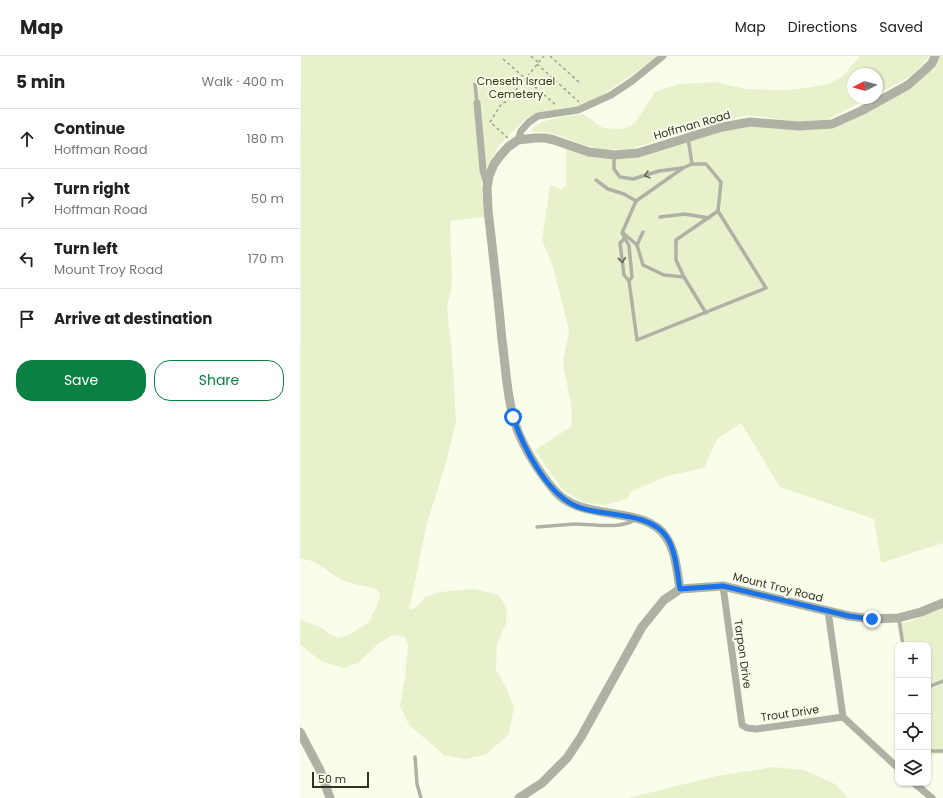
<!DOCTYPE html>
<html lang="en">
<head>
<meta charset="utf-8">
<style>
	body { margin:0; font-family:Poppins,sans-serif; background:#f6f6f6; color:#222 }
	.controls { position:absolute; right:12px; bottom:12px; display:grid; overflow:hidden; border-radius:8px; box-shadow:0 1px 3px #0004 }
	.controls button { width:36px; height:36px; display:grid; place-items:center; padding:0; border:0; border-bottom:1px solid #e0e0e0; background:#fff; color:#222; font:20px sans-serif }
	.compass { position:absolute; left:547px; top:12px; width:36px; height:36px; border-radius:50%; background:#fff; box-shadow:0 1px 3px #0004; rotate:265deg }
	.scale { position:absolute; left:12px; bottom:10px; width:57px; box-sizing:border-box; padding-left:4px; border:2px solid #2f3326; border-top:0; font-size:11px; line-height:14px; white-space:nowrap; color:#2f3326; -webkit-text-stroke:3px #f8feea; paint-order:stroke }
	.stop { position:absolute; width:12px; height:12px; margin:-9px; border:3px solid #1a73e8; border-radius:50%; background:#fff }
	.stop.end { background:#1a73e8; border-color:#fff; box-shadow:0 1px 4px #0008 }
	.list { margin:0; padding:0; list-style:none }
	h2 { display:flex; justify-content:space-between; align-items:center; height:52px; margin:0; padding:0 16px; font-size:17px }
	h2 small { font-size:13px; font-weight:400; color:#767676 }
	.list li { display:grid; grid-template-columns:26px 1fr auto; gap:12px; align-items:center; box-sizing:border-box; height:60px; padding:0 16px; border-top:1px solid #e0e0e0 }
	.list b { display:block; font-size:15px; white-space:nowrap }
	.list p { margin:0; font-size:13px; white-space:nowrap; color:#767676 }
	.list em { font-size:13px; font-style:normal; color:#767676 }
	.actions { display:flex; gap:8px; padding:12px 16px }
	.actions a { flex:1; padding:9px 0; border:1px solid #0b8043; border-radius:16px; text-align:center; font-size:14px; color:#0b8043 }
	.actions .main { background:#0b8043; color:#fff }
	.icon { flex:none; width:22px; height:22px; fill:none; stroke:currentColor; stroke-width:2; stroke-linecap:round; stroke-linejoin:round }
	.map { position:relative; flex:none; width:643px; height:742px; overflow:hidden }
	header { display:flex; align-items:center; gap:24px; box-sizing:border-box; height:56px; padding:0 20px; background:#fff; border-bottom:1px solid #e0e0e0 }
	header strong { font-size:19px }
	nav { display:flex; gap:22px; margin-inline-start:auto; font-size:14px }
	main { display:flex }
	aside { flex:1; background:#fff }
	.map>svg:first-child { display:block }
	.green { fill:#e7f2cc }
	.lines { fill:none; stroke-linecap:round; stroke-linejoin:round }
	.path { stroke:#9ba08f; stroke-width:1.5; stroke-dasharray:3 3; stroke-linecap:butt }
	.service { stroke:#aeb2a4; stroke-width:3.5 }
	.minor { stroke:#aeb2a4; stroke-width:7 }
	.tertiary { stroke:#aeb2a4; stroke-width:9 }
	.oneway { stroke:#626658 }
	.route { stroke:#1a73e8; stroke-width:5 }
	.labels { text-anchor:middle; dominant-baseline:central; stroke-width:4; stroke-linejoin:round; paint-order:stroke }
	.park-label { font-size:11px; fill:#313b11; stroke:#f8feea }
	.street-label { font-size:11px; fill:#2f3326; stroke:#f8feea }
</style>
</head>
<body>
<header>
<strong>Map</strong>
<nav><a>Map</a><a>Directions</a><a>Saved</a></nav>
</header>
<main>
<aside>
<h2>5 min<small>Walk · 400 m</small></h2>
<ul class="list">
<li><svg class="icon" aria-label="ahead" viewBox="0 0 24 24"><path d="M12 20V5M6 11l6-6 6 6"/></svg><div><b>Continue</b><p>Hoffman Road</p></div><em>180 m</em></li>
<li><svg class="icon" aria-label="right" viewBox="0 0 24 24"><path d="M7 20v-9h11M14 6l5 5-5 5"/></svg><div><b>Turn right</b><p>Hoffman Road</p></div><em>50 m</em></li>
<li><svg class="icon" aria-label="left" viewBox="0 0 24 24"><path d="M17 20v-9H6M10 6l-5 5 5 5"/></svg><div><b>Turn left</b><p>Mount Troy Road</p></div><em>170 m</em></li>
<li><svg class="icon" aria-label="arrive" viewBox="0 0 24 24"><path d="M6 21V4h12l-3 4 3 4H6"/></svg><div><b>Arrive at destination</b></div></li>
</ul>
<div class="actions"><a class="main">Save</a><a>Share</a></div>
</aside>
<div class="map">
<svg width="643" height="742" viewBox="0 0 643 742">
	<rect width="100%" height="100%" fill="#f8feea"/>
	<g class="green">
		<path d="M1 0H359L296 43 279 51 235 58 227 62 206 82 198 91 186 113 178 37 175 26 174 27 184 161 150 165 152 227 147 252 153 309 156 366 146 407 127 467 109 554 115 552 126 541 140 536 174 533 199 539 207 554 206 567 197 588 196 614 206 631 214 651 209 678 185 699 166 703 144 699 109 669 100 650 105 620 108 589 105 581 93 579 79 587 58 607 43 612 23 606 0 589V563L24 573 29 578 38 582 48 579 68 567 77 550 80 538 76 533C66 530 54 529 45 525 30 519 17 502 0 503Z"/>
		<path d="M560 0H629C614 22 600 26 577 38V18H553V42H569L529 63 502 66 447 59 329 93 304 94 282 88 261 80 245 76H233L232 73C244 61 267 61 283 58L303 72 324 73 335 67 355 36 379 28 415 26 446 33 487 34 506 32 528 28 543 20Z"/>
		<path d="M635 0H643V487L581 507 574 463 480 431 441 367 417 383 404 412 367 420 331 436 327 443 305 449 283 446 262 433 235 394 272 370 271 349 263 307 269 274 252 208 242 184 250 129 261 133 266 130V88L314 99 422 71 532 68 608 29Z"/>
		<path d="M643 551V698L628 700V589H601L597 568 608 566Z"/>
		<path d="M473 711 504 714 535 728 548 742H328L417 720Z"/>
	</g>
	<g class="lines">
		<g class="path">
			<path d="M231 0 239 7"/>
			<path d="M250 0 280 27"/>
			<path d="M203 3 257 50"/>
			<path d="M237 8 279 46"/>
			<path d="M208 82 190 66 202 47 206 46 244 0"/>
		</g>
		<g class="service">
			<path d="M175 28 177 47"/>
			<path d="M314 100V113L320 121 333 123 359 115 382 112"/>
			<path d="M392 108H406L421 126 418 155"/>
			<path d="M296 124 308 133 324 138 336 145"/>
			<path d="M360 161 385 158 409 162"/>
			<path d="M343 176 337 189 343 209 364 219 384 221"/>
			<path d="M323 177 337 189"/>
			<path d="M324 183 320 187 324 219 329 225 337 284 466 232 418 155 376 184V204L384 221 406 257"/>
			<path d="M329 225 332 221 329 190 322 177 336 145 383 112 392 108 388 82"/>
			<path d="M237 471C250 470 262 469 275 468 293 468 321 474 336 463"/>
			<path d="M599 563 603 589"/>
			<path d="M628 631 643 625"/>
			<path d="M628 695H643"/>
			<path d="M115 701 117 728 121 742"/>
		</g>
		<g class="minor">
			<path d="M177 47 183 114 187 129"/>
			<path d="M218 84 221 75 229 66 238 60 278 54 311 39 332 25 363 0"/>
			<path d="M423 530 442 669 447 672 456 673 543 661"/>
			<path d="M528 555 543 661 598 712"/>
			<path d="M614 727 632 742"/>
		</g>
		<g class="tertiary">
			<path d="M380 533C377 516 376 496 366 481 345 448 282 467 255 435 240 418 225 394 217 373 207 345 206 313 202 284 198 240 193 197 188 154L187 132 189 120 194 108 200 100 208 91 218 84 235 82H245L254 84 289 96 314 99 338 97 422 71 450 66 499 70 532 68 561 55 608 29 626 13 632 7 635 0"/>
			<path d="M0 676 20 714 30 742"/>
			<path d="M219 742 242 727 267 702 281 681 342 571 364 544 380 533 423 530 549 560 572 563 598 562 621 556 643 547"/>
		</g>
	</g>
	<defs><path id="oneway-chevron" d="M-2-3.5L2.5 0L-2 3.5" fill="none" stroke-width="1.6" stroke-linecap="round" stroke-linejoin="round"/></defs>
	<g class="oneway">
		<use href="#oneway-chevron" transform="translate(347 119) rotate(164)"/>
		<use href="#oneway-chevron" transform="translate(322 204) rotate(84)"/>
	</g>
	<g class="lines">
		<path class="route" d="M213 361C223 391 247 439 278 451 304 461 348 455 366 480 376 494 377 517 380 533L423 530 549 560 572 563"/>
	</g>
	<g class="labels">
		<g class="park-label">
			<text x="216" y="25">Cneseth Israel<tspan x="216" dy="13">Cemetery</tspan></text>
		</g>
		<g class="street-label">
			<text transform="translate(392 69) rotate(-16)">Hoffman Road</text>
			<text transform="translate(478 531) rotate(14)">Mount Troy Road</text>
			<text transform="translate(443 598) rotate(82)">Tarpon Drive</text>
			<text transform="translate(490 657) rotate(-8)">Trout Drive</text>
		</g>
	</g>
</svg>
<div class="controls">
<button>+</button>
<button>−</button>
<button><svg class="icon" aria-label="locate" viewBox="0 0 24 24"><circle cx="12" cy="12" r="6"/><path d="M12 2v4M12 18v4M2 12h4M18 12h4"/></svg></button>
<button><svg class="icon" aria-label="layers" viewBox="0 0 24 24"><path d="M12 4l9 5-9 5-9-5zM3 14l9 5 9-5"/></svg></button>
</div>
<svg class="compass" viewBox="-18 -18 36 36"><path d="M0-13l5 13h-10z" fill="#e53935"/><path d="M0 13l5-13h-10z" fill="#767676"/></svg>
<div class="scale">50 m</div>
<div class="stop" style="left:213px;top:361px"></div>
<div class="stop end" style="left:572px;top:563px"></div>
</div>
</main>
</body>
</html>
